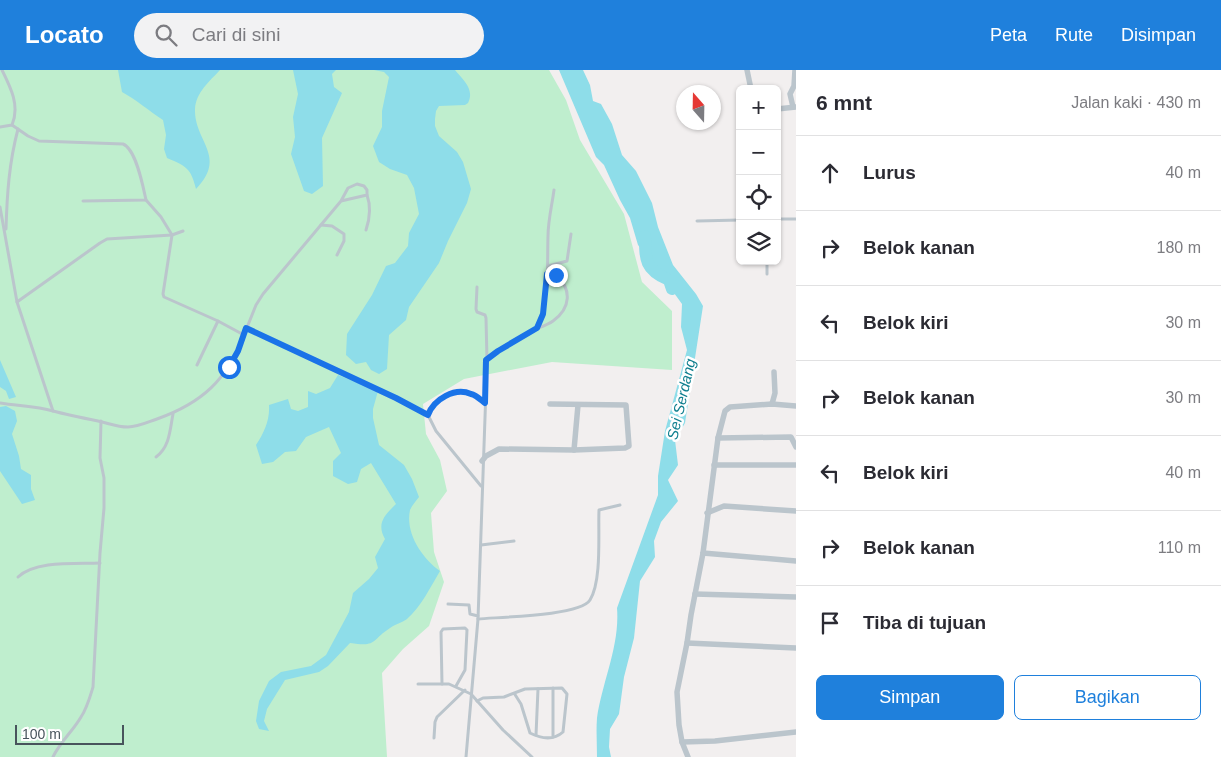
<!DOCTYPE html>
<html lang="id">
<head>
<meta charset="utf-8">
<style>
	body { margin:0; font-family:Arial,sans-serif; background:#f2f2f3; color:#2b2b33 }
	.controls { position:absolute; right:15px; top:15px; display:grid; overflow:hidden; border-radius:8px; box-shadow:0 1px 4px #0004 }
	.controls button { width:45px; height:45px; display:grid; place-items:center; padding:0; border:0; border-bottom:1px solid #e1e1e2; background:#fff; color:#2b2b33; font:25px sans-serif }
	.compass { position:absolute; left:676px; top:15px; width:45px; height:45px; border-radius:50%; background:#fff; box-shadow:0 1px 4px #0004; rotate:340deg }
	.scale { position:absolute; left:15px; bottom:12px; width:109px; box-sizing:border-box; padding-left:5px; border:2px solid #48545c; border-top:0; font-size:14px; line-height:18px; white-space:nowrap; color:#48545c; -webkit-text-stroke:4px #fff; paint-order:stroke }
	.stop { position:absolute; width:15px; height:15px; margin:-11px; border:4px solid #1a73e8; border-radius:50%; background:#fff }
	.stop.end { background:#1a73e8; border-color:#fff; box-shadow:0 1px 5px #0008 }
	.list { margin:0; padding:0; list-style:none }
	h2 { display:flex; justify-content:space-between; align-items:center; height:65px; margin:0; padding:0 20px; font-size:21px }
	h2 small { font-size:16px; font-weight:400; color:#7c7c81 }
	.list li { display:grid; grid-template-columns:32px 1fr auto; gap:15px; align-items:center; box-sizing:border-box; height:75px; padding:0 20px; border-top:1px solid #e1e1e2 }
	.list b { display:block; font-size:19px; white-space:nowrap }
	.list em { font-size:16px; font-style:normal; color:#7c7c81 }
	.actions { display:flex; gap:10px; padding:15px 20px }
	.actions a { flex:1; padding:11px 0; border:1px solid #1f80dc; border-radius:8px; text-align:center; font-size:18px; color:#1f80dc }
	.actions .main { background:#1f80dc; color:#fff }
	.icon { flex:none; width:28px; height:28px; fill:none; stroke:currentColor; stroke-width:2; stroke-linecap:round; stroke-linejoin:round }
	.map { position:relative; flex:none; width:796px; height:687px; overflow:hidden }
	header { display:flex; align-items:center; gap:30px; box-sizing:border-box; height:70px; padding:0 25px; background:#1f80dc; color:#fff }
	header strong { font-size:24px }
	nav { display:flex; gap:28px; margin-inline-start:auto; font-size:18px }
	.search { width:350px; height:45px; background:#f2f2f3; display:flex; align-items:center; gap:12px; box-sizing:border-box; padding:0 18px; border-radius:28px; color:#7c7c81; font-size:19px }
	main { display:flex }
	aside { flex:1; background:#fff }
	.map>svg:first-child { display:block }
	.green { fill:#bfeece }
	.water { fill:#8edde9 }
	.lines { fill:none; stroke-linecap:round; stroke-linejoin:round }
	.river { stroke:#8edde9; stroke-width:12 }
	.service { stroke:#bbc5cc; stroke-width:3 }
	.minor { stroke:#bbc5cc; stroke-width:5.5 }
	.route { stroke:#1a73e8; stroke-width:6 }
	.labels { text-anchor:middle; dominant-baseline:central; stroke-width:5; stroke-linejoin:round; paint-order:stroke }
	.water-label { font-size:15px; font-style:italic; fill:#118090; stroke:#fff }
</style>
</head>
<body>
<header>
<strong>Locato</strong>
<div class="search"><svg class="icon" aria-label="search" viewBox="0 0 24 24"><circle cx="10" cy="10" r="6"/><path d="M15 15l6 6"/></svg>Cari di sini</div>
<nav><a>Peta</a><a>Rute</a><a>Disimpan</a></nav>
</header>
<main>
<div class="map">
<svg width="796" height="687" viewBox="0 0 796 687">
	<rect width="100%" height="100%" fill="#f2efef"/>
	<path class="green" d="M0 0H549L566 30 580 70 624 144 642 212 672 241V300L552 292 464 309 423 334 426 364 440 390 447 421 431 443 434 482 444 512 429 556 403 579 382 603 387 687H0Z"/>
	<g class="water">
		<path d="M118 0H220C210 11 196 22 195 39 194 72 228 86 196 119 191 98 186 96 167 88L164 79 166 65 163 50C149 41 137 30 122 22Z"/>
		<path d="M293 0H336L332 4 334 17 342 23 322 68 323 116 312 124 304 121 291 84 295 67 293 47 298 24Z"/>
		<path d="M374 0H455C463 10 475 19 468 33L465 35 439 36 436 41 435 49V56L439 66 457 82 463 92 471 119 467 133 448 171 439 193 409 237 406 250 389 265 387 299 379 304 371 300 366 292 356 294 346 285 347 264 372 225 386 196 395 193 408 176 409 163 419 144 414 118 407 105 390 99 379 92 373 76 382 57V41L389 7 384 2Z"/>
		<path d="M559 0H583L590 15 593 31 601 34 612 54 622 85 636 101 652 133 658 157 673 195 696 224 703 236 685 353 675 370 678 395 668 410 678 431 661 452 654 471 655 487 640 511 634 568 624 607 619 644 610 659 609 677 611 687H597C597 674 596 661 597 648 602 612 620 576 617 538L658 425V406L665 361 687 280 681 257 682 234 648 187 638 175 630 148 620 130 604 95 596 87Z"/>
		<path d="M0 290 16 327 9 329 6 321 0 317Z"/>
		<path d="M338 305 378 321 373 339V348L379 375 404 395 412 409 419 427C416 431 412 435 410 440 405 463 422 488 440 501 431 516 421 537 407 549 402 553 395 554 390 558 370 571 378 577 350 573L328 596 319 602 285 610 267 639 264 651 269 661 259 659 256 651 259 631 269 611 281 602 311 596 326 585 349 542 353 523 369 509 378 498 375 487 385 469C376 453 385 445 396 434L371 393 361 399 357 412 348 414 333 406V391L341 383 329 357 306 367 296 381 285 382 273 392 262 394 256 375C264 363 270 350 269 335L288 329 291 339 298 341 308 337V321L316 324 330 318Z"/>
		<path d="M6 336 15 341 17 351 12 364 19 386 21 399 31 405V419L35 430 22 434 0 401V337Z"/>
	</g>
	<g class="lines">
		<path class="river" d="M645 166C645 190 645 200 669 210L672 219"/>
		<g class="service">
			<path d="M12 55 28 66 39 71 123 74C136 79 143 116 146 130L83 131"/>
			<path d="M0 57 12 55C20 36 11 18 2 0"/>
			<path d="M146 130 161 147 172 165 163 224 164 227 218 251"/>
			<path d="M0 137 17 232 53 341"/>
			<path d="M777 149H796"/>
			<path d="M697 151 740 150"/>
			<path d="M321 155 332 156 344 164V171L337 185"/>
			<path d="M6 159C7 125 9 93 18 59"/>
			<path d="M366 160C370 148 371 136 367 125"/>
			<path d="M767 191V204"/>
			<path d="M548 196 567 191 571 164"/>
			<path d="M17 232 100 173 107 169 172 165 183 161"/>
			<path d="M537 257C550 230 547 196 548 166 548 151 552 135 554 120"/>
			<path d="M246 258 428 345"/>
			<path d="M244 265 256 235 263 224 341 131 348 118 357 114 364 116 367 120V125L341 131"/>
			<path d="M487 290C500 279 515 271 529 262 537 258 546 256 553 251 571 238 572 219 556 205L547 204"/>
			<path d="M0 333C17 336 36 336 53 341 68 345 83 348 98 351 108 353 117 357 128 357 138 357 148 352 157 349 202 333 227 310 244 265L218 251 197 295"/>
			<path d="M156 387C170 377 170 359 173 344"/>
			<path d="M481 416 436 361 428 345C433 329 455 318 471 324 476 325 481 330 485 333"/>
			<path d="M481 475 514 471"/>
			<path d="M18 507C36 490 76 494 100 493"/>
			<path d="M448 534 469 535 470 544 478 546"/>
			<path d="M478 549C499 547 580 546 590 530 602 511 598 463 599 440L620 435"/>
			<path d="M418 614H449L471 624 503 660 532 687"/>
			<path d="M442 614 441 562 443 559 465 558 467 560 465 600 456 616"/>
			<path d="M477 631 483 628 504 627 525 619 562 618 567 624 563 662C553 671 540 668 530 663L521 634 514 623"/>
			<path d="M536 665 538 619"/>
			<path d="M553 667V618"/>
			<path d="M434 668 435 652 437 647 465 620"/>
			<path d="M53 687C60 672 73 661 81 647 87 638 90 627 93 617L100 483 104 438V408L100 388 101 351"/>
			<path d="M466 687 478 549 487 290 486 248 485 245 477 242 476 239 477 217"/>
		</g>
		<g class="minor">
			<path d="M747 0 751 19"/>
			<path d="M793 37 790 24 794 16 795 0"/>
			<path d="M777 39 796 37"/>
			<path d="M772 334 775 323 774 302"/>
			<path d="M718 368 791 367 796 377"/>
			<path d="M574 380 578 335"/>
			<path d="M482 391 486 386 499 379 574 380 625 378 629 376 626 335 550 334"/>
			<path d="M714 395H796"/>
			<path d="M707 443 724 436 796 441"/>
			<path d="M703 483 796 491"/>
			<path d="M695 524 796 527"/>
			<path d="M687 573 796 578"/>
			<path d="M682 672 715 671 796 662"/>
			<path d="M688 687 682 672 679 655 677 622 687 573 691 545 703 483 718 368 725 341 730 337 772 334 796 336"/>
		</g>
	</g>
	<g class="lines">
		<path class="route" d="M229 297 238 281 246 258 396 328 426 344 428 345C434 329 455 317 471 324 476 325 481 330 485 333L486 290 498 281 537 258 543 244 547 204 556 205"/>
	</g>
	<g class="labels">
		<g class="water-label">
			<text transform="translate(681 329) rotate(-77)">Sei Serdang</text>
		</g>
	</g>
</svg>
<div class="controls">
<button>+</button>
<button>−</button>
<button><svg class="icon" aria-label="locate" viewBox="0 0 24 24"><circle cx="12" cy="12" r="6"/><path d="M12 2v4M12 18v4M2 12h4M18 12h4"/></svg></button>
<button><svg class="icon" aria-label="layers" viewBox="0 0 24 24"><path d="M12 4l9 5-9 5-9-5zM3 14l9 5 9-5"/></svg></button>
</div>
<svg class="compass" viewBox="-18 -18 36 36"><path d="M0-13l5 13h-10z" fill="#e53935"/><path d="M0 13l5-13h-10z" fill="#7c7c81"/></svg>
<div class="scale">100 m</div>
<div class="stop" style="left:229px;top:297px"></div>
<div class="stop end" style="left:556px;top:205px"></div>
</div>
<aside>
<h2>6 mnt<small>Jalan kaki · 430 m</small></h2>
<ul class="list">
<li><svg class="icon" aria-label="ahead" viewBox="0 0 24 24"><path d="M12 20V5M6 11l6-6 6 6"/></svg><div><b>Lurus</b></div><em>40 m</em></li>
<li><svg class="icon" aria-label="right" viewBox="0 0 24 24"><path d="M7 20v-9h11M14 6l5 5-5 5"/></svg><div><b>Belok kanan</b></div><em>180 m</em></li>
<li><svg class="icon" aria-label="left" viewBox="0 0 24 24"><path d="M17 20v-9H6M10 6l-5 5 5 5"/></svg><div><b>Belok kiri</b></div><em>30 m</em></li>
<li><svg class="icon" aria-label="right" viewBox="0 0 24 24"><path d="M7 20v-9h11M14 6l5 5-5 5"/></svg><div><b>Belok kanan</b></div><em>30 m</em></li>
<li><svg class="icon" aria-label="left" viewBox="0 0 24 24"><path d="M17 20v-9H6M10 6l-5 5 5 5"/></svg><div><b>Belok kiri</b></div><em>40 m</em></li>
<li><svg class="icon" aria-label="right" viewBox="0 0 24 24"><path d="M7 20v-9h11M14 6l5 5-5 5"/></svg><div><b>Belok kanan</b></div><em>110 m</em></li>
<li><svg class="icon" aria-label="arrive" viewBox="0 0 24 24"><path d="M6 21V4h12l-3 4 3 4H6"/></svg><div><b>Tiba di tujuan</b></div></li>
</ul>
<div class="actions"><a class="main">Simpan</a><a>Bagikan</a></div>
</aside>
</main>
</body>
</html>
